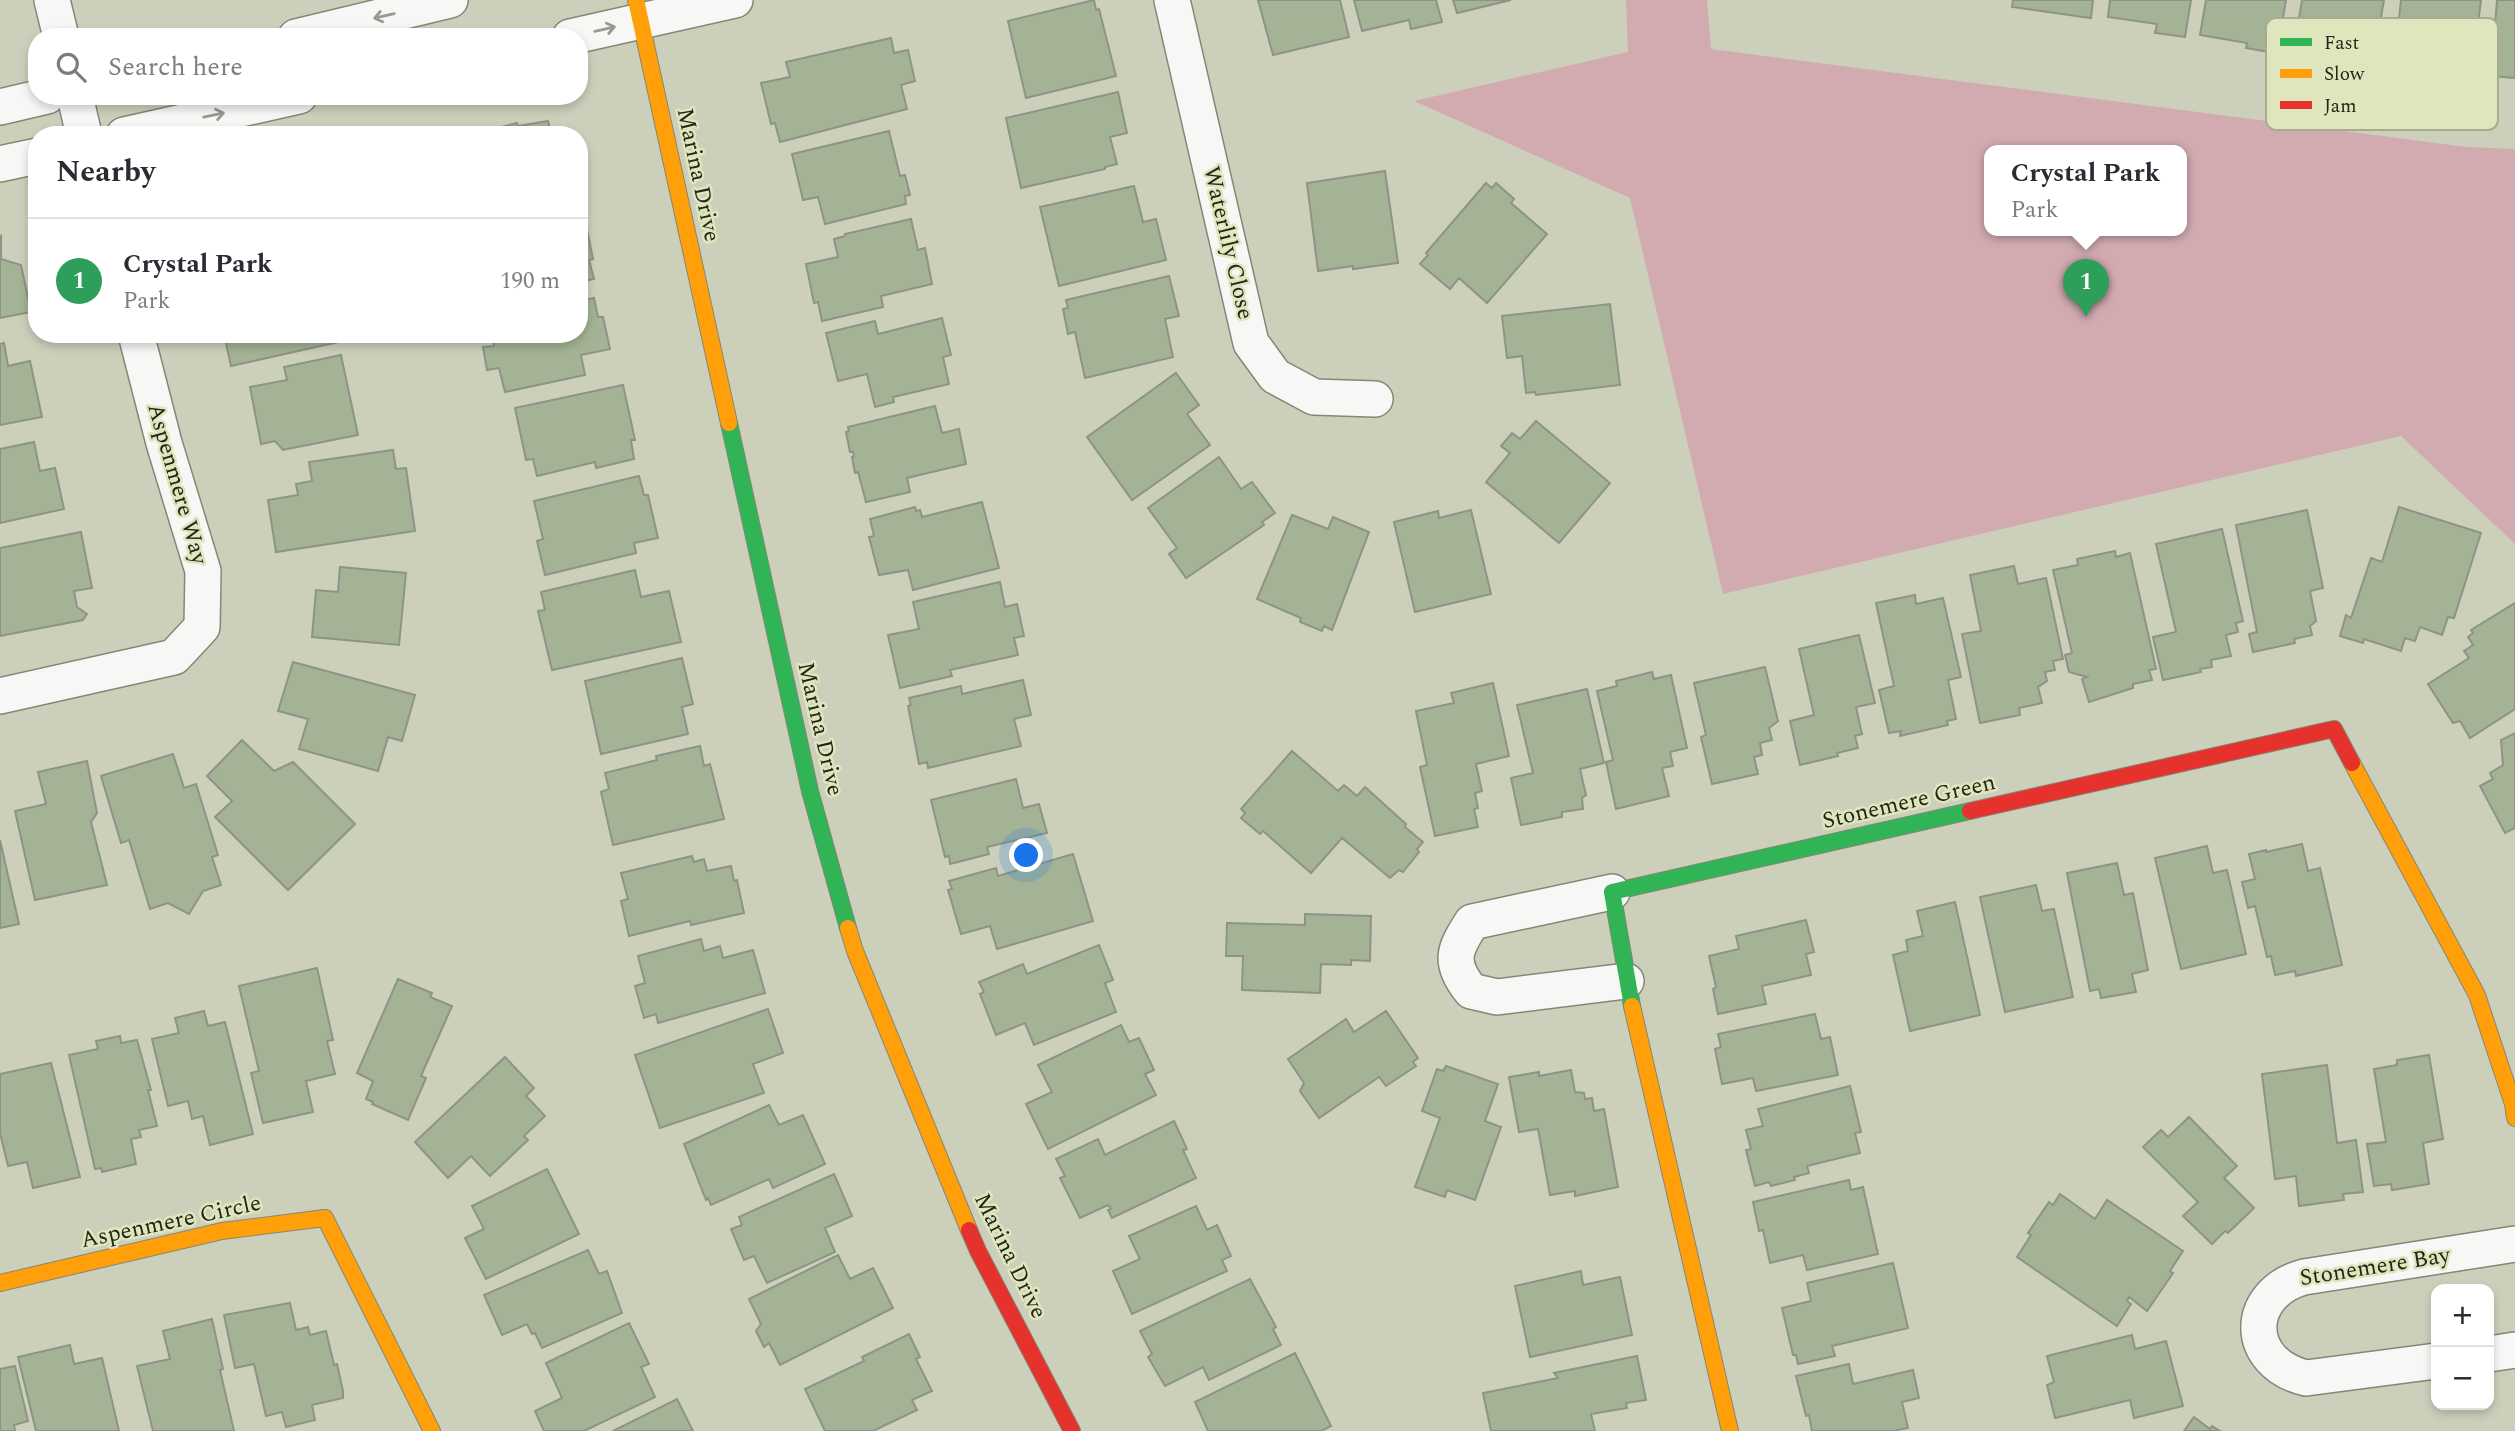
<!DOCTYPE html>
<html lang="en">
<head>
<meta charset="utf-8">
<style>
	body { margin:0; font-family:Spectral,serif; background:#f2f2f3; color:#2b2b33 }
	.controls { position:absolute; right:21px; bottom:21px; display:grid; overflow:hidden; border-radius:14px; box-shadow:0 4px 10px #0003 }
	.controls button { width:63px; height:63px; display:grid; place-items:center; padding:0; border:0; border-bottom:2px solid #e1e1e2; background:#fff; color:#2b2b33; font:35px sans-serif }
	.you { position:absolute; left:1027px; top:856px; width:24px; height:24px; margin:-18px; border:5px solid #fff; border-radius:50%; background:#1a73e8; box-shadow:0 0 0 10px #1a73e833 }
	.badge { display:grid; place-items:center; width:46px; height:46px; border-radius:50%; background:#d93025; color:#fff; font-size:23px; font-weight:700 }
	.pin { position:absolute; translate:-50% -58px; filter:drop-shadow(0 2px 4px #0008) }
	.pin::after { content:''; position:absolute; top:37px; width:24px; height:21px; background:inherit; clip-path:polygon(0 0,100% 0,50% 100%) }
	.popup { position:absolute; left:1984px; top:145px; width:203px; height:91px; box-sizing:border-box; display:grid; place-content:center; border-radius:14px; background:#fff; filter:drop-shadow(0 2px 5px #0005); font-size:23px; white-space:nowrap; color:#7c7c81 }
	.popup b { font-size:26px; color:#2b2b33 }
	.popup::after { content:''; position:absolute; left:50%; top:100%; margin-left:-14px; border:14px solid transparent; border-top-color:#fff }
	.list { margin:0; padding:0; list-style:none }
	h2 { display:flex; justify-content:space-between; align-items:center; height:91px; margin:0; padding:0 28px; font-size:30px }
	h2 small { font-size:23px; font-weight:400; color:#7c7c81 }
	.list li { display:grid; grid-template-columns:46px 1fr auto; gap:21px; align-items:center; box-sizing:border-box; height:126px; padding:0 28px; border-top:2px solid #e1e1e2 }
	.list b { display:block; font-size:26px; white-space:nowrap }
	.list p { margin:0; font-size:23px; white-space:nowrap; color:#7c7c81 }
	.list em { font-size:23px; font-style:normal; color:#7c7c81 }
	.icon { flex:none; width:38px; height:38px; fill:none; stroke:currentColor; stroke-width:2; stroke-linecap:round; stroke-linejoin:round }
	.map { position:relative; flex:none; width:2515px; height:1431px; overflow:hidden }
	.search { position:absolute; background:#fff; box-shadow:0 4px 10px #0003; left:28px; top:28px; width:560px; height:77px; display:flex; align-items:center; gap:18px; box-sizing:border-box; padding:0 24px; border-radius:28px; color:#7c7c81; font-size:26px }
	.panel { position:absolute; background:#fff; box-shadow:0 4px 10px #0003; left:28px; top:126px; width:560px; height:217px; border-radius:28px }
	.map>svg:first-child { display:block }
	.park { fill:#d2abb1; fill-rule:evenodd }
	.building { fill:#a4b395; stroke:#8e9485; stroke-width:2 }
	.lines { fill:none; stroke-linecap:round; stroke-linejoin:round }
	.street-casing { stroke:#848777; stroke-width:38 }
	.fast-casing { stroke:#848777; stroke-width:18 }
	.slow-casing { stroke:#848777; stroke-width:18 }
	.jam-casing { stroke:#848777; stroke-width:18 }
	.street { stroke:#f7f8f5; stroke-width:35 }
	.fast { stroke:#30b455; stroke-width:16 }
	.slow { stroke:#ff9f0a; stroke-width:16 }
	.jam { stroke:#e5322d; stroke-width:16 }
	.oneway { stroke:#989991 }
	.labels { text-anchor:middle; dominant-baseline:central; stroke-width:5; stroke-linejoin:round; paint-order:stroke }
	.street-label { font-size:23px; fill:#232516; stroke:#dfe6be }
	.key { fill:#dfe6be; stroke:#a7ac8c; stroke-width:2 }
	.key-label { font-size:19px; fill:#232516 }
</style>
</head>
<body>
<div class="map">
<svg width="2515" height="1431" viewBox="0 0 2515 1431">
	<rect width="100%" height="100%" fill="#ccd0bb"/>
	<path class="park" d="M1626 0H1707L1711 49 2467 147 2515 149V544L2401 436 1723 594 1630 198 1414 101 1628 52ZM1990 151H2182V231H1990Z"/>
	<g class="building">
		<path d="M1094 0 1096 10 1099 9 1116 76 1026 98 1008 21Z"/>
		<path d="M1258 0H1340L1349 37 1273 55Z"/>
		<path d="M1354 0H1436L1442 22 1411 29 1409 20 1362 31Z"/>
		<path d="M1453 0H1511L1457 13Z"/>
		<path d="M2013 0H2093L2091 18 2012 7Z"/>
		<path d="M2110 0H2191L2185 37 2155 33 2157 24 2108 17Z"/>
		<path d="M2206 0H2286L2278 47 2270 45 2269 52 2246 48 2247 43 2200 35Z"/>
		<path d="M2302 0H2384L2373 61 2365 59 2363 64 2339 60 2341 55 2294 48Z"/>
		<path d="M2401 0H2481L2472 74 2394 65Z"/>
		<path d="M2497 0H2515V78L2491 76Z"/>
		<path d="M891 38 894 53 908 50 915 81 901 85 907 109 780 142 775 123 771 124 761 83 790 77 786 62Z"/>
		<path d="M1118 92 1127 133 1110 137 1117 164 1105 167V169L1021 188 1006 118Z"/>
		<path d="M548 121 552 135H470L517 123 518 126Z"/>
		<path d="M889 131 900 176 905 175 910 195 905 196 906 204 825 224 818 197 803 200 792 154Z"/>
		<path d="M1385 171 1398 263 1353 269V266L1318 271 1307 183Z"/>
		<path d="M1486 183 1492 188 1496 183 1514 199 1511 203 1547 234 1487 303 1459 278 1450 289 1420 264 1428 255 1426 253Z"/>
		<path d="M1134 186 1143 222 1156 219 1166 260 1059 286 1040 207Z"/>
		<path d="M584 215 593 259 589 260 594 279 579 282V216Z"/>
		<path d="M911 219 918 250 925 248 932 284 881 296 883 307 822 321 818 302 814 303 806 264 838 257 834 239 845 236V234Z"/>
		<path d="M1 236V259L21 265 31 312 0 318V237Z"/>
		<path d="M1169 276 1179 316 1165 319 1173 357 1085 378 1075 332 1068 334 1063 309 1068 308 1066 300Z"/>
		<path d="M594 298 598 317H603L610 349 581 355 585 375 505 392 499 368 487 370 483 347 494 346 492 334H579V301Z"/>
		<path d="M1610 304 1620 385 1536 395 1535 392 1526 393 1522 356 1507 358 1502 316Z"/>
		<path d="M942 318 951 355 943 357 949 384 893 397 894 402 875 407 867 374 838 381 826 333 875 321 878 334Z"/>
		<path d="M224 334H341L343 341 231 366Z"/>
		<path d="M4 343 8 366 30 361 42 417 0 425V344Z"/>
		<path d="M341 355 358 435 283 450 275 441 261 444 250 387 287 380 284 367Z"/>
		<path d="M1176 373 1199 405 1187 414 1210 445 1132 500 1087 437Z"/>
		<path d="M623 385 635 440H631L634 459 596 468 595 462 537 476 533 459 526 460 515 408Z"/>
		<path d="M935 406 942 433 959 429 966 464 907 478 910 492 866 502 858 472 855 473 852 457 854 456 853 452H850L846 432 849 431 848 427Z"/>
		<path d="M1536 421 1610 483 1559 543 1486 482 1510 453 1501 446 1512 433 1520 439Z"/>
		<path d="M34 442 40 471 55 468 64 509 0 523V449Z"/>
		<path d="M393 450 396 469 406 468 415 531 276 552 268 500 298 495 296 484 312 481 309 462Z"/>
		<path d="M1219 457 1241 489 1252 482 1275 513 1262 522 1264 525 1186 578 1169 554 1177 548 1148 508Z"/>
		<path d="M639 476 644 495H648L658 538 634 543 636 553 545 575 537 541 543 539 534 501Z"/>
		<path d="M982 502 999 568 913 590 908 570 879 575 869 537 874 536 870 519 915 507 916 511 920 510 922 517Z"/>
		<path d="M2399 507 2481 533 2454 618 2448 617 2442 635 2420 627 2415 641 2405 638 2401 651 2364 639 2363 643 2340 636 2346 615 2351 618 2371 558 2382 562Z"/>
		<path d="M1471 510 1491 594 1415 612 1394 522 1438 511 1439 518Z"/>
		<path d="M2307 510 2323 588 2310 591 2316 621 2310 626 2312 635 2294 639 2295 643 2253 652 2249 634 2257 632 2236 525Z"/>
		<path d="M1292 515 1328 529 1333 517 1369 532 1332 630 1324 626 1322 631 1300 622 1301 618 1257 599Z"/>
		<path d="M2222 529 2243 621 2236 623 2238 632 2226 635 2231 656 2211 660 2212 667 2200 669 2201 672 2163 680 2153 637 2176 632 2156 544Z"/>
		<path d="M81 532 92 588 74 591 77 607 87 614 83 620 0 636V548Z"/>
		<path d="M2115 551 2116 557 2130 553 2156 669 2149 670 2152 680 2133 684V688L2089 702 2082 679 2087 677 2069 672 2065 655 2072 653 2053 570 2078 565 2077 559Z"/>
		<path d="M2014 566 2018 584 2046 578 2063 659 2053 661 2055 670 2045 672 2047 681 2038 687 2042 703 2019 708 2020 715 1980 723 1962 634 1981 631 1970 575Z"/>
		<path d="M340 567 406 573 399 645 312 637 316 590 338 592Z"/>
		<path d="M635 570 641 597 669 591 681 642 552 670 538 611 545 610 541 592Z"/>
		<path d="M1000 582 1005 607 1017 604 1024 636 1014 638 1018 655 950 670 952 676 900 688 888 635 919 629 913 602Z"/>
		<path d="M1915 595 1916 604 1943 598 1961 677 1948 680 1956 719 1947 721 1948 725 1900 736 1901 731 1889 733 1879 690 1894 686 1876 603Z"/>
		<path d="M2515 603V709L2470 738 2460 721 2453 723 2428 684 2469 658 2464 651 2473 645 2468 637 2473 633 2471 630Z"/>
		<path d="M1859 635 1875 703 1856 707 1862 734 1855 736 1858 748 1837 753 1838 756 1800 765 1790 721 1814 715 1799 649Z"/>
		<path d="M682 658 693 704 682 707 688 734 601 754 585 681Z"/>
		<path d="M293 662 415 695 402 741 388 737 378 771 299 749 308 719 278 711Z"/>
		<path d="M1765 667 1778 721 1769 728 1772 740 1760 743 1762 755 1754 757 1758 774 1712 784 1701 737 1706 735 1694 683Z"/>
		<path d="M1652 672 1654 679 1671 675 1687 748 1670 752 1673 766 1662 768 1669 796 1616 809 1606 762 1613 760 1597 691 1617 686 1616 681Z"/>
		<path d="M1023 680 1031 715 1014 719 1021 746 928 768 927 762 919 764 908 706 911 705 909 698 961 686 962 694Z"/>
		<path d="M1493 683 1509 756 1476 764 1482 791 1475 793 1478 808 1474 809 1478 827 1435 836 1420 767 1427 765 1416 711 1454 703 1451 693Z"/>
		<path d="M1587 689 1604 763 1580 769 1586 795 1582 798 1583 809 1562 812V817L1521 825 1511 778 1533 773 1517 705Z"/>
		<path d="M2515 733V828L2505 833 2480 786 2493 779 2490 773 2503 765 2501 740Z"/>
		<path d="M242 740 274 771 293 762 355 824 288 890 215 817 232 801 207 776Z"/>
		<path d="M700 746 704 766 710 764 724 819 613 845 601 792 609 789 605 773 657 760 656 756Z"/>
		<path d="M1292 751 1338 791 1344 785 1357 796 1365 787 1406 824 1405 827 1423 842 1417 849 1419 852 1403 872 1399 870 1390 878 1342 838 1311 873 1263 831 1260 834 1241 818 1245 813 1241 809Z"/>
		<path d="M173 754 184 788 196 784 218 855 212 857 221 885 203 891 189 914 168 903 150 909 129 840 121 843 101 776Z"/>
		<path d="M87 761 97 813 91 822 107 885 35 900 15 811 46 804 38 772Z"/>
		<path d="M1016 779 1023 808 1039 804 1047 833 987 847 989 854 950 864 949 856 945 857 931 800Z"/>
		<path d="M0 840 19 924 0 928Z"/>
		<path d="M2302 844 2308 871 2320 868 2342 965 2296 976 2295 971 2275 975 2271 956 2267 957 2255 906 2248 908 2242 882 2255 879 2249 854 2266 850V852Z"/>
		<path d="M2207 846 2213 873 2227 870 2246 954 2181 969 2155 858Z"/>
		<path d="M1073 854 1093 921 997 949 990 926 961 934 948 890 952 889 949 881 996 868 998 876Z"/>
		<path d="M692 856 694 862 704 859 707 871 731 866 734 881 737 880 744 913 691 925 690 921 629 936 621 901 628 899 621 873Z"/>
		<path d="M2117 863 2124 895 2133 893 2148 970 2132 974 2136 992 2101 998 2099 989 2090 991 2067 873Z"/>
		<path d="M2036 885 2042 911 2054 909 2073 997 2005 1012 1980 897Z"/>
		<path d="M1955 902 1980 1015 1910 1031 1893 955 1908 951 1906 940 1923 936 1917 911Z"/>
		<path d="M1305 914 1371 916 1370 961 1351 960V965L1321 964 1320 993 1242 990 1243 956H1226L1227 923 1305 925Z"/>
		<path d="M1806 920 1814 952 1806 954 1811 975 1762 986 1766 1004 1718 1014 1713 989 1716 987 1709 956 1739 949 1736 936Z"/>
		<path d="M701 939 704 951 720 946 723 958 753 950 765 993 658 1023 656 1014 644 1018 635 986 645 983 638 956Z"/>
		<path d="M1099 945 1113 980 1105 983 1116 1012 1034 1045 1025 1023 996 1035 980 994 984 992 979 982 1023 964 1027 974Z"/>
		<path d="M317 968 333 1040 327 1041 335 1074 306 1081 313 1112 263 1123 251 1073 259 1071 239 986Z"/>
		<path d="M398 979 432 993 430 997 452 1006 421 1076 426 1078 408 1120 372 1104 373 1102 366 1099 373 1081 357 1073Z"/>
		<path d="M768 1009 783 1053 753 1064 764 1093 660 1128 635 1055Z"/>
		<path d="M204 1011 208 1026 225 1022 253 1134 210 1145 203 1116 192 1119 188 1101 168 1106 152 1039 179 1033 175 1018Z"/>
		<path d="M1386 1011 1418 1058 1413 1062 1416 1066 1386 1086 1379 1077 1319 1118 1300 1091 1304 1083 1288 1059 1346 1019 1354 1032Z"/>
		<path d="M1815 1014 1821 1039 1830 1037 1838 1075 1756 1091 1753 1078 1722 1084 1715 1049 1721 1047 1718 1034Z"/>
		<path d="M1121 1025 1129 1042 1139 1038 1154 1070 1145 1074 1156 1095 1048 1149 1026 1104 1052 1092 1038 1065Z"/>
		<path d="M120 1036 121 1043 137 1040 151 1090H148L157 1126 139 1130 141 1137 131 1139 136 1164 102 1172 101 1168 95 1169 69 1055 98 1049 96 1041Z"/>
		<path d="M2429 1055 2443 1139 2423 1143 2429 1184 2392 1190 2391 1184 2374 1186 2367 1144 2386 1142 2374 1069 2397 1065V1060Z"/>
		<path d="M505 1057 534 1088 526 1096 545 1116 524 1136 528 1140 490 1176 471 1156 448 1178 415 1142Z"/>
		<path d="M51 1063 80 1177 33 1188 27 1162 8 1166 0 1133V1074Z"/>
		<path d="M2327 1065 2337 1143 2356 1140 2363 1192 2343 1194 2344 1200 2299 1206 2296 1176 2275 1179 2262 1074Z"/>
		<path d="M1446 1066 1498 1084 1485 1121 1501 1127 1475 1200 1447 1190 1445 1197 1415 1187 1440 1118 1422 1111 1437 1069 1443 1071Z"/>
		<path d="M1571 1070 1575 1092 1584 1093 1585 1099 1592 1098 1594 1111 1604 1109 1618 1187 1575 1196V1191L1550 1195 1538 1129 1519 1132 1509 1077 1539 1072V1076Z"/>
		<path d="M1850 1086 1861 1132 1855 1133 1860 1153 1807 1166 1809 1173 1794 1177 1795 1180 1771 1186 1769 1182 1755 1186 1746 1150 1751 1149 1746 1130 1763 1126 1758 1109Z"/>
		<path d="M769 1105 779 1125 803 1115 825 1164 773 1188 769 1179 711 1205 708 1198 706 1200 684 1144Z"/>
		<path d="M2189 1117 2237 1166 2224 1178 2254 1208 2228 1233 2225 1231 2212 1244 2183 1216 2198 1202 2143 1147 2161 1130 2168 1137Z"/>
		<path d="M1174 1121 1187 1149 1183 1150 1196 1178 1112 1218 1108 1210 1111 1209 1108 1205 1080 1218 1060 1178 1065 1176 1056 1159 1098 1139 1105 1155Z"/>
		<path d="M547 1169 579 1234 486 1279 465 1238 484 1229 472 1206Z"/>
		<path d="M834 1174 852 1216 825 1228 835 1252 767 1283 754 1256 744 1260 731 1229 742 1225 739 1217Z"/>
		<path d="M1849 1180 1851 1190 1863 1187 1878 1254 1807 1270 1803 1255 1770 1263 1763 1230 1759 1231 1753 1202Z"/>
		<path d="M2060 1194 2095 1219 2107 1200 2183 1251 2170 1271 2173 1273 2147 1311 2129 1297 2127 1301 2131 1304 2117 1326 2017 1257 2031 1235 2028 1233 2049 1202 2053 1205Z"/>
		<path d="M1196 1206 1207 1230 1217 1225 1231 1256 1222 1260 1227 1271 1132 1314 1113 1271 1140 1259 1129 1236Z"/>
		<path d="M588 1250 599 1274 607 1271 622 1313 542 1348 535 1333 532 1334 527 1324 502 1335 484 1295Z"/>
		<path d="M838 1255 850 1279 873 1268 893 1308 780 1365 769 1343 764 1347 756 1331 761 1324 749 1299Z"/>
		<path d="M1893 1263 1908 1328 1832 1346 1835 1356 1798 1364 1796 1355H1793L1782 1308 1811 1301 1807 1283Z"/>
		<path d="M1581 1271 1583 1285 1620 1277 1632 1335 1530 1357 1515 1286Z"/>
		<path d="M1250 1279 1276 1327 1273 1329 1281 1345 1209 1380 1203 1367 1165 1386 1148 1357 1152 1354 1140 1331Z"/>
		<path d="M290 1303 296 1330 308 1327 310 1335 326 1331 334 1365 337 1364 343 1391V1398L312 1405 315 1420 286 1427 282 1412 266 1416 254 1364 235 1368 224 1315Z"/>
		<path d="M212 1319 223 1369 220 1370 234 1431H153L137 1366 170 1359 163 1331Z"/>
		<path d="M629 1323 649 1364 641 1367 655 1397 584 1431H544L535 1411 562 1398 546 1363Z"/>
		<path d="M909 1334 920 1357 916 1359 932 1391 912 1400 917 1410 873 1431H825L805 1389 864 1361 862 1357Z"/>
		<path d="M2132 1335 2135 1349 2166 1341 2183 1406 2134 1418 2130 1400 2055 1418 2047 1385 2054 1382 2047 1356Z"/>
		<path d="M70 1345 74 1364 102 1358 119 1431H36L18 1357Z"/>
		<path d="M1295 1353 1331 1426 1321 1431H1208L1195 1402Z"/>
		<path d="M1637 1356 1646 1400 1626 1403 1627 1408 1591 1414 1595 1431H1491L1483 1393 1558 1378 1554 1373Z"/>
		<path d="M1849 1364 1853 1384 1913 1370 1919 1398 1902 1402 1908 1428 1893 1431H1812L1809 1415 1806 1416 1796 1376Z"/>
		<path d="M15 1366 28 1421 14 1425 15 1431H0V1369Z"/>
		<path d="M677 1399 693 1431H613Z"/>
		<path d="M2194 1417 2210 1429 2212 1426 2220 1431H2184Z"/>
	</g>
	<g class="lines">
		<g class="street-casing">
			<g id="street">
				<path d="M52 0 61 37"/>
				<path d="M1172 0 1251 343 1275 376 1314 397 1375 399"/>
				<path d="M296 37 450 0"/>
				<path d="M570 37 735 0"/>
				<path d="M75 96 84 135"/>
				<path d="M0 107 47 96"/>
				<path d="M124 135 299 96"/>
				<path d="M0 164 37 156"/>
				<path d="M0 696 174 657 202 627 203 571 164 443 136 334"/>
				<path d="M1612 892 1472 922C1454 950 1448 962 1471 991L1497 997 1626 981"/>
				<path d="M2489 1354 2515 1350"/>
				<path d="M2436 1361 2306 1378C2244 1363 2243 1294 2304 1277L2515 1244"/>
			</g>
		</g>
		<g class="fast-casing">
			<g id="fast">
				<path d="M729 423 810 791 848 928"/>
				<path d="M1632 1006 1612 892 1970 811"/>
			</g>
		</g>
		<g class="slow-casing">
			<g id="slow">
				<path d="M636 0 729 423"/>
				<path d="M2352 763 2477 995 2513 1104 2515 1118"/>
				<path d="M848 928 855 951 969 1230"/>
				<path d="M1632 1006 1730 1431"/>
				<path d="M0 1283 222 1231 325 1218 432 1431"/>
			</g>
		</g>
		<g class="jam-casing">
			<g id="jam">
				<path d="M1970 811 2334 729 2352 763"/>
				<path d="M969 1230 978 1251 1072 1431"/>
			</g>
		</g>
		<use href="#street" class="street"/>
		<use href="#fast" class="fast"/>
		<use href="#slow" class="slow"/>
		<use href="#jam" class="jam"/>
	</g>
	<defs><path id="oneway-shaft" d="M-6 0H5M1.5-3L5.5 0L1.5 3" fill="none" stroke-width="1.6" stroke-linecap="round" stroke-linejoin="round" transform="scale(1.75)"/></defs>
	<g class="oneway">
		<use href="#oneway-shaft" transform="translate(384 16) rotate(167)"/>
		<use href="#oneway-shaft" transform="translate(605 29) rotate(-13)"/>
		<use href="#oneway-shaft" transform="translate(214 115) rotate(-12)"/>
	</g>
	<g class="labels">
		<g class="street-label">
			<text transform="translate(698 175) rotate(78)">Marina Drive</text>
			<text transform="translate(1228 243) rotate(77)">Waterlily Close</text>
			<text transform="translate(177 484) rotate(74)">Aspenmere Way</text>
			<text transform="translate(820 729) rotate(77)">Marina Drive</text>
			<text transform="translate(1909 802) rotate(-13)">Stonemere Green</text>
			<text transform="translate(171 1222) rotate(-12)">Aspenmere Circle</text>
			<text transform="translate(1010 1256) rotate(64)">Marina Drive</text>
			<text transform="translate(2375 1267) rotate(-9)">Stonemere Bay</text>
		</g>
	</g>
	<rect x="2266" y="18" width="232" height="112" rx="10" class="key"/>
	<rect x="2280" y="38" width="32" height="8" fill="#30b455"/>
	<rect x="2280" y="69" width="32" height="9" fill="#ff9f0a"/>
	<rect x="2280" y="101" width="32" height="8" fill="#e5322d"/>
	<g class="key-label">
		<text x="2324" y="49">Fast</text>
		<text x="2324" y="80">Slow</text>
		<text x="2324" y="112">Jam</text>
	</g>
</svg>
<div class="controls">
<button>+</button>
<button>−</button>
</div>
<div class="you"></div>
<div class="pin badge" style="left:2086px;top:317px;background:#2e9e5b">1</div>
<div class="popup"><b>Crystal Park</b>Park</div>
<div class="search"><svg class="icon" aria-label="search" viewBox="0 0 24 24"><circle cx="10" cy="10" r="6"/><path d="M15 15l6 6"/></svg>Search here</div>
<section class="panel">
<h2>Nearby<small></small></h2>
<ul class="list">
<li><span class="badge" style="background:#2e9e5b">1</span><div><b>Crystal Park</b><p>Park</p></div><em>190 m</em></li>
</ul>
</section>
</div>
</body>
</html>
